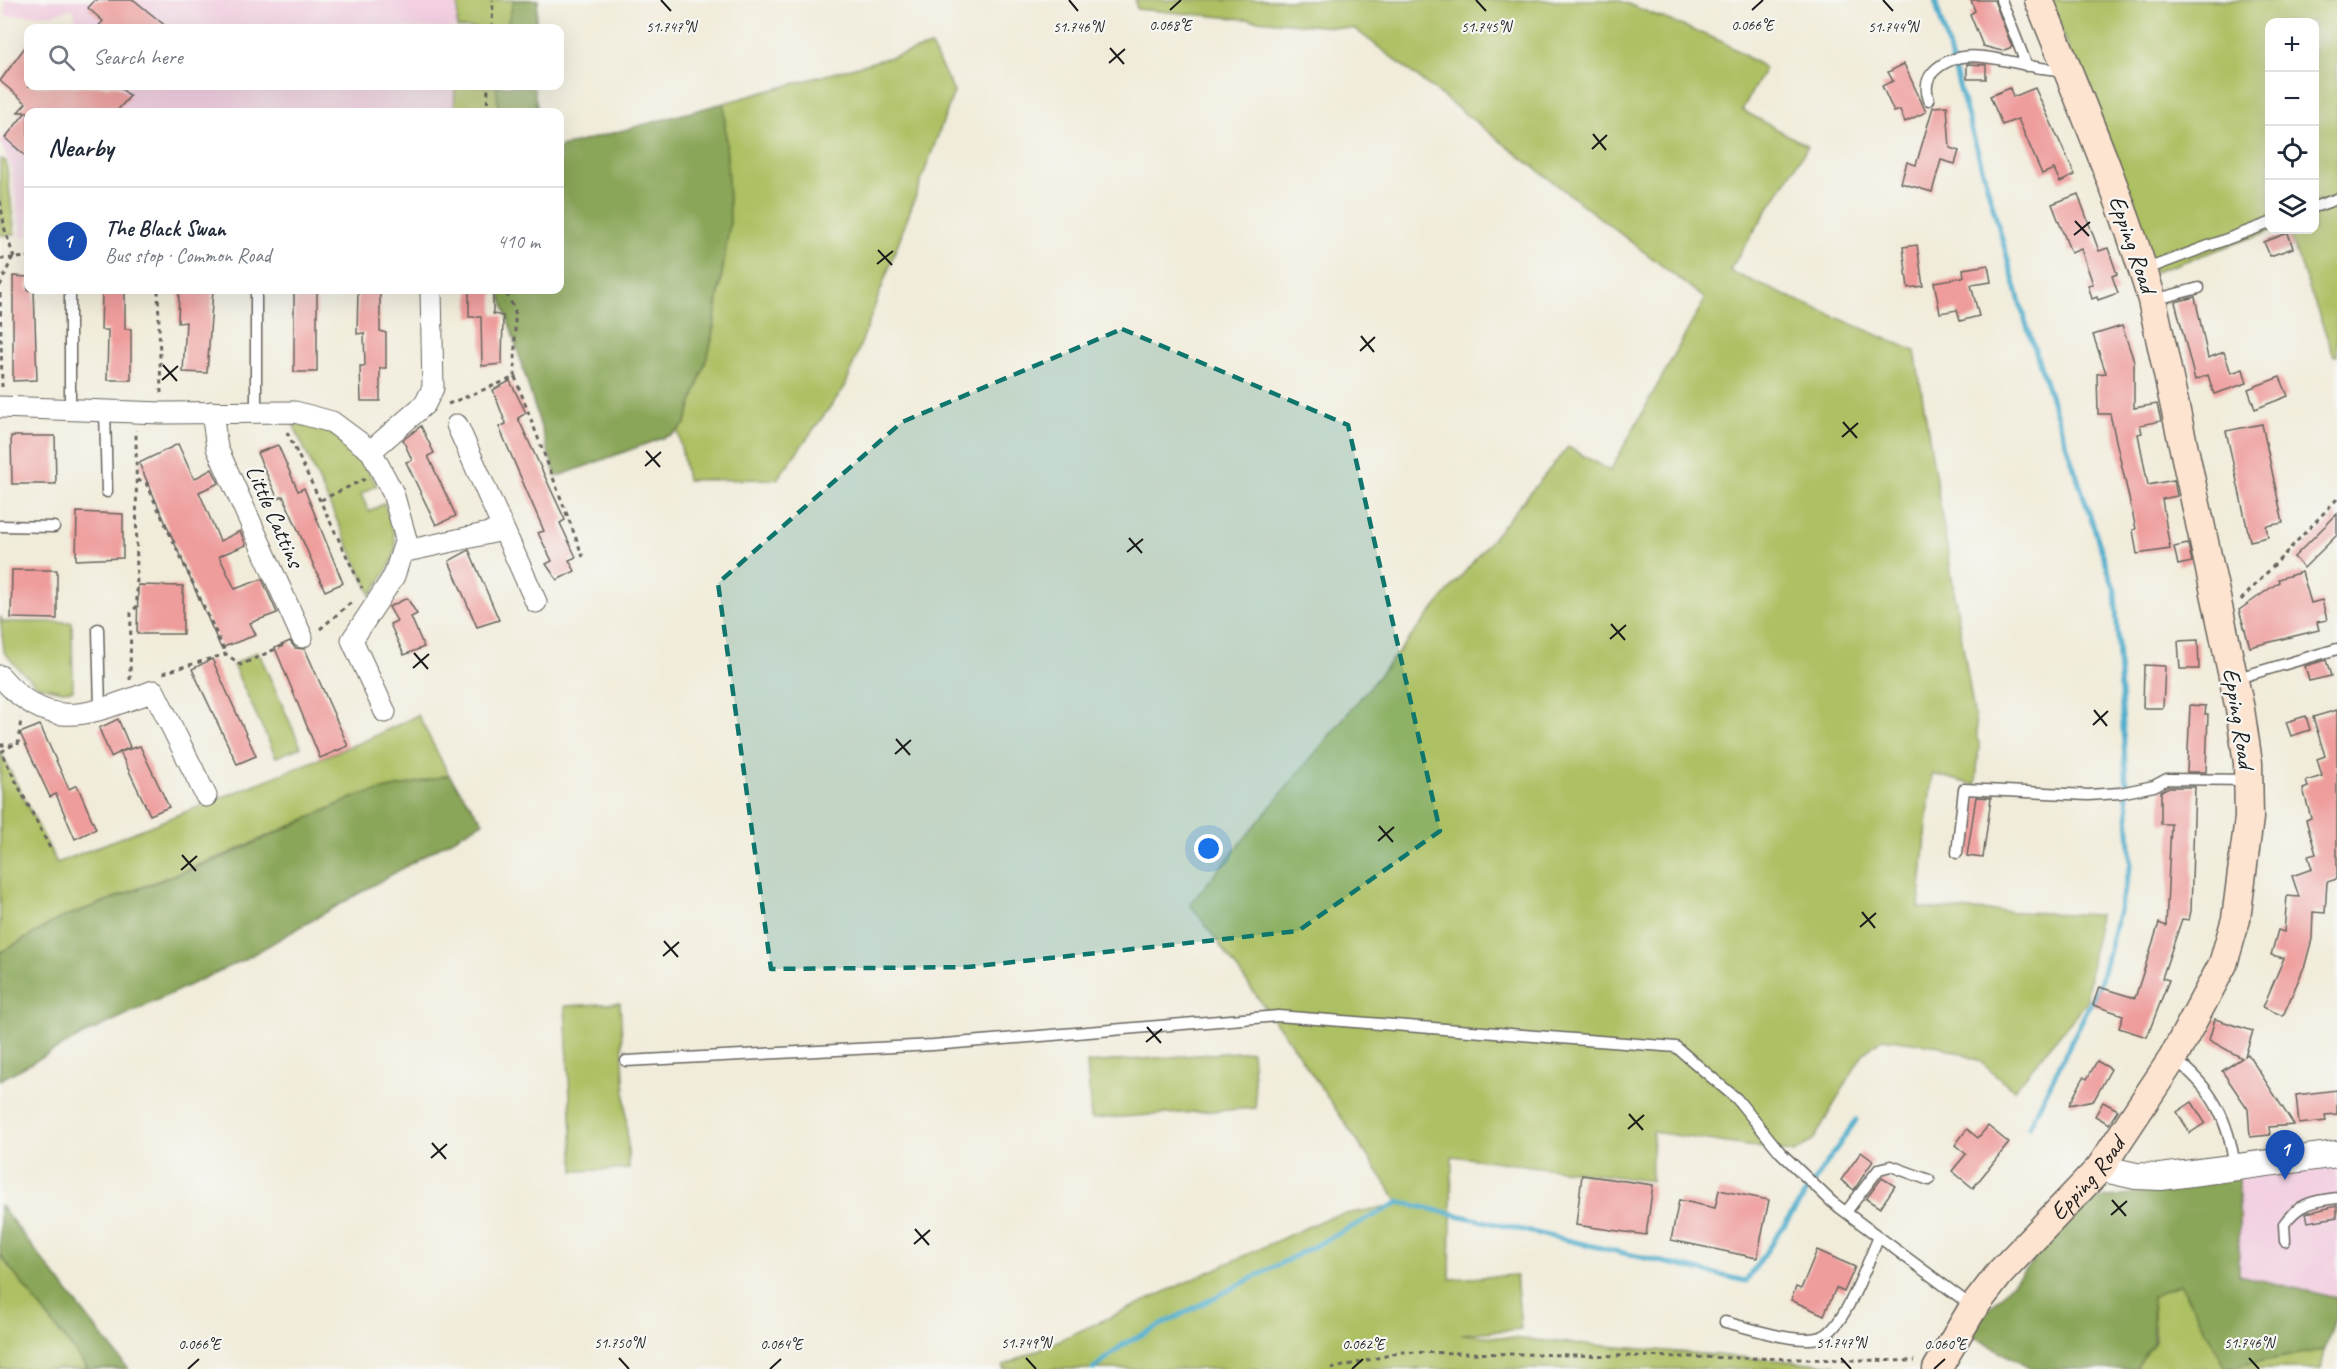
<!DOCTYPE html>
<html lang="en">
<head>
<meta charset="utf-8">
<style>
	body { margin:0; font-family:Caveat,sans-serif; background:#f2f2f3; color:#1f2937 }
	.controls { position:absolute; right:18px; top:18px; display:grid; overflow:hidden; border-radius:12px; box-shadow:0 6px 24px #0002 }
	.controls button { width:54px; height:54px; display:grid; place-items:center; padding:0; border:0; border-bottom:2px solid #e0e1e3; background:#fff; color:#1f2937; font:30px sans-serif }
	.you { position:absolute; left:1209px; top:849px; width:21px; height:21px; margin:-15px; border:4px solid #fff; border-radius:50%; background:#1a73e8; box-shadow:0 0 0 9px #1a73e833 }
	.badge { display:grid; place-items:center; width:39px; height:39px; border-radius:50%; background:#1f6fb2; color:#fff; font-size:20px; font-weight:700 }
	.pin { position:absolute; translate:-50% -50px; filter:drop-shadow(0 2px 3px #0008) }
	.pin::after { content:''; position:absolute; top:32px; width:21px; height:18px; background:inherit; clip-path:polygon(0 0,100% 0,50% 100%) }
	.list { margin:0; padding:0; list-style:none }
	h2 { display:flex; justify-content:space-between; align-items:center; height:78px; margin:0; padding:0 24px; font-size:26px }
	h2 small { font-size:20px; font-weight:400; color:#747a83 }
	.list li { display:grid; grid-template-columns:39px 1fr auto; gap:18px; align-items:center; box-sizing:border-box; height:108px; padding:0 24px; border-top:2px solid #e0e1e3 }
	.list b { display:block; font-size:22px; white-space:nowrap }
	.list p { margin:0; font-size:20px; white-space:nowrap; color:#747a83 }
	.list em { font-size:20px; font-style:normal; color:#747a83 }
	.icon { flex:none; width:33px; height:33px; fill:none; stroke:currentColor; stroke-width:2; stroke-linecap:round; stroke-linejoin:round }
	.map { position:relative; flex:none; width:2337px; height:1369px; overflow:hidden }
	.search { position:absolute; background:#fff; box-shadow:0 6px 24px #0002; left:24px; top:24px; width:540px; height:66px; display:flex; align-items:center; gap:15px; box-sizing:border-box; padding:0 21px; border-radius:12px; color:#747a83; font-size:22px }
	.panel { position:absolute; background:#fff; box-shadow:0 6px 24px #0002; left:24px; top:108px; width:540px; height:186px; border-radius:12px }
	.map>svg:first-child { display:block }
	.built { fill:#f2cfe1 }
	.green { fill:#adc063; stroke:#646e40; stroke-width:1.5 }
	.forest { fill:#8aa659; stroke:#53613a; stroke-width:1.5 }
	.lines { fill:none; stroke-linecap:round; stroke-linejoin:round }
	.stream { stroke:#4dadcc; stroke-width:5 }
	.building { fill:#ee9d9c }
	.service-casing { stroke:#67655e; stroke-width:13 }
	.minor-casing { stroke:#67655e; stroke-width:23 }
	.tertiary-casing { stroke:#67655e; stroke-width:28 }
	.secondary-casing { stroke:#67655e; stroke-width:31 }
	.path { stroke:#67655e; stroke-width:3; stroke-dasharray:4.5 4.5; stroke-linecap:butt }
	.service { stroke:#fff; stroke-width:10 }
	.minor { stroke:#fff; stroke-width:21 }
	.tertiary { stroke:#fff; stroke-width:26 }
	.secondary { stroke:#fde4d1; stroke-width:28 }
	.marked { fill:#0f766e; fill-opacity:0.2; stroke:#0f766e; stroke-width:4.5; stroke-dasharray:12 8; stroke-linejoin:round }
	.ticks { fill:none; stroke:#1c1c1c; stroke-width:2 }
	.labels { text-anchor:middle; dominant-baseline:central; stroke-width:4.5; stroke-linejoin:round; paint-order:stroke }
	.street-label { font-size:24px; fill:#1c1c1c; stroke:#f6f6f2 }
	.ticks-label { font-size:15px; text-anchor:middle; fill:#1c1c1c; stroke:#f6f6f2; stroke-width:4.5; stroke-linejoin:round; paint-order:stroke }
</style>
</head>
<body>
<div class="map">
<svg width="2337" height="1369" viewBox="0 0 2337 1369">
	<rect width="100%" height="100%" fill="#f6f6f2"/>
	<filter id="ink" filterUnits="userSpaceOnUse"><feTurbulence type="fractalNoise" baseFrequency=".0167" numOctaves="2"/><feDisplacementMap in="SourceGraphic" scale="12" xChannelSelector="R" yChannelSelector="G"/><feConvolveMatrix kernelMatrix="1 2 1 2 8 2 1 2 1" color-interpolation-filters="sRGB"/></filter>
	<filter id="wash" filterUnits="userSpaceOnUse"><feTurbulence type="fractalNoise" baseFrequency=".008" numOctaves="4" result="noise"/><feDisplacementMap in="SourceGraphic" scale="24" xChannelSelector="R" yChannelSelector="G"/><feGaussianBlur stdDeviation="1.35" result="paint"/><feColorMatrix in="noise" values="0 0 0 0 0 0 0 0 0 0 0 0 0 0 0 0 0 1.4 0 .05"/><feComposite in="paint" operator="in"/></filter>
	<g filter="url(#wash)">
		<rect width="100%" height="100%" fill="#f1ecda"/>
		<g class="built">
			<path d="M5 0H458L457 28H74L71 26 76 20 73 8 54 14 5 16Z"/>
			<path d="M50 86H455L454 112H28V236L21 237 11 167 0 141 22 117 18 113 23 107 28 110Z"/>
			<path d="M2337 1167V1298L2239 1275V1178Z"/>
		</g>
		<g class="green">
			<path d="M458 0H538L535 28H457Z"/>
			<path d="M1135 0H1618L1723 42 1765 68 1742 110 1808 146 1729 271 1915 351 1979 744 1976 785 1932 774 1919 908 2099 915 2086 1003 2014 1090 1978 1060 1940 1046 1883 1038 1863 1054 1814 1139 1795 1153 1653 1132 1651 1181 1452 1156 1450 1279 1516 1275 1521 1329 1461 1334 1835 1365 1833 1369H1003V1366L1329 1217 1400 1204 1290 1042 1190 904 1568 447 1610 471 1705 299 1355 29 1137 9Z"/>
			<path d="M2049 0H2337V355L2334 356 2288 230H2314V22H2270V230H2273L2155 272Z"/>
			<path d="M931 46 954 92 845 387 777 479 687 480 678 431 686 422 712 340 730 222 724 103Z"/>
			<path d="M455 86H533L538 112H454Z"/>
			<path d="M0 159 6 161 15 235H0Z"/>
			<path d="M293 424 312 425 347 441 377 485 361 494 369 512 384 503C402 555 400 550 371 595Z"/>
			<path d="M0 616 3 622H72L73 690 63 691 38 686 18 668 4 652Z"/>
			<path d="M258 651 301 747 276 757 233 665Z"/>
			<path d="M418 715 449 775 357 796 227 854 59 919 0 953V751L57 863 364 741Z"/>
			<path d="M620 1003 629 1169 574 1171 565 1006Z"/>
			<path d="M1252 1051 1256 1108 1091 1119 1087 1063Z"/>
			<path d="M0 1255 88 1369H0Z"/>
			<path d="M2180 1283 2227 1368 2325 1349 2321 1369H2135L2155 1341 2152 1297Z"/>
		</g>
		<g class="forest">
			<path d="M514 0H538L535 28H506Z"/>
			<path d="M496 86H533L538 112H499Z"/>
			<path d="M724 103 730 222 710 348 685 424 673 434 556 477 499 290H560V147Z"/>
			<path d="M449 775 483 822 245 959 83 1035 0 1080V953L59 919 226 856 357 796Z"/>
			<path d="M2239 1178V1275L2337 1298V1313L2325 1349 2226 1368 2180 1283 2152 1297 2153 1344 2135 1369H2031L1967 1333 2089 1200Z"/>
			<path d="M0 1205 128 1369H88L0 1255Z"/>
		</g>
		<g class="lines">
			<g class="stream">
				<path d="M1935 0 2024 317 2115 591 2131 864 2100 984 2029 1127"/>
				<path d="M1093 1369 1124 1344 1400 1202 1746 1281 1856 1120"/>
			</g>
		</g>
		<g id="blocks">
			<g class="building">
				<path d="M95 0H134L168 28H97L103 21 88 8Z"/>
				<path d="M1971 0H1994L2012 47 2002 51 1983 46 1970 14 1975 11Z"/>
				<path d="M28 43V86H118L130 96 116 112H28V158L5 138 26 112H18L26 103 0 81Z"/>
				<path d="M1904 64 1926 112 1905 122 1900 110 1894 112 1882 86 1893 81 1888 72Z"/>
				<path d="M1967 64 1986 65V79H1967Z"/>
				<path d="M2010 88 2013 97 2035 88 2075 175 2060 182 2054 169 2042 174 2018 119 2002 125 1990 96Z"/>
				<path d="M1947 106 1950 148 1959 151 1955 164 1941 160 1932 192 1901 183 1907 162 1916 165 1933 107Z"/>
				<path d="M2078 194 2099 251 2108 248 2117 274 2112 276 2118 293 2098 300 2097 297 2092 299 2088 285 2093 284 2081 249 2071 253 2052 204Z"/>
				<path d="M2288 233 2293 248 2270 256 2264 242Z"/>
				<path d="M1917 245 1923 286 1908 288 1903 247Z"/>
				<path d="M1988 265 1991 282 1971 285 1979 316 1960 321 1957 310 1940 313 1934 282 1964 277 1963 269Z"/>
				<path d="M13 276 28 277V290H34L37 380 13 381Z"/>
				<path d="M102 290H125V329H131V380H107L108 330H101Z"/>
				<path d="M179 290H213L207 373 183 372 186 322 178 323Z"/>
				<rect x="294" y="290" width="23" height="82"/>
				<path d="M358 290H380V331L386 333V368H380V401H361L360 366H365L364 333 357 334Z"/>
				<path d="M469 290H493V314L503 316 502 364 482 366 481 317H469Z"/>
				<path d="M2195 297 2208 358 2224 352 2231 373 2243 369 2247 383 2214 394 2208 375 2195 380 2175 302Z"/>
				<path d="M2122 326 2134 361V408L2157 404 2161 421 2140 425 2142 433 2138 434 2148 485 2174 480 2177 496 2162 499 2170 549 2137 554 2133 530 2136 529 2110 414H2098L2097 374 2106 373 2093 335Z"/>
				<path d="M2280 377 2288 396 2255 409 2248 389Z"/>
				<path d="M510 381 526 413 518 418 565 520 560 523 576 557 569 560 575 571 557 580 546 564 552 561 538 533 544 531 499 427 506 424 493 390Z"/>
				<path d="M2262 424 2283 523 2266 526 2268 537 2250 541 2226 431Z"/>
				<path d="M421 426 434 453 428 456 456 516 436 525 406 462 412 460 403 440Z"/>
				<path d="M11 436H55L56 484H12Z"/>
				<path d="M178 444 194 479 212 469 219 483 199 492 220 541 240 531 246 545 219 556 235 589 262 579 277 613 250 623 256 635 221 648 139 463Z"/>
				<path d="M278 445 298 491 304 488 343 583 325 591 283 496 278 499 257 453Z"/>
				<path d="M77 512 123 514V558L76 560Z"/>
				<path d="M2337 514V535L2304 568 2294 557Z"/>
				<path d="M2188 544 2192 562 2178 565 2174 547Z"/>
				<path d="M469 550 499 620 477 627 449 561Z"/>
				<path d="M12 570H57V619L11 618Z"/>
				<path d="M2302 572 2311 603 2322 600 2327 620 2317 622 2319 630 2250 647 2239 610 2279 582 2278 579Z"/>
				<path d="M138 585 183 586V634H137Z"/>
				<path d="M407 598 417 614 411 617 424 647 404 655 390 624 397 621 389 607Z"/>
				<path d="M2198 640 2199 669H2180L2178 641Z"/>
				<path d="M290 641 295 648 305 649 348 746 320 758 275 648Z"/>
				<path d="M212 659 256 756 237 764 192 669Z"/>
				<path d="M2326 660 2331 676 2309 681 2305 666Z"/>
				<path d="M2144 665 2165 666 2163 708H2143Z"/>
				<path d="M2190 705 2206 706 2205 714H2208L2206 772H2187Z"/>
				<path d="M2337 710V879L2327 882 2325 913 2313 912 2312 939 2305 965 2283 1016 2263 1007 2284 958 2271 955 2278 930 2284 932 2287 896 2299 897 2292 876 2312 869 2308 856 2316 854 2306 820 2311 818 2303 789 2308 787 2306 781 2322 776 2317 759 2325 756 2313 717Z"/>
				<path d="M2306 716 2310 730 2291 736 2286 722Z"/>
				<path d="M118 719 130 747 111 757 99 728Z"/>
				<path d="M40 725 69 789 77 785 96 829 75 839 56 794 50 797 20 733Z"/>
				<path d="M140 746 169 807 150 815 120 752Z"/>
				<path d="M2169 787H2195L2191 911 2189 920 2182 919 2162 978 2169 980 2147 1037 2119 1028 2123 1015 2093 1005 2099 987 2135 998 2159 923 2166 926 2171 824H2161V791Z"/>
				<path d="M1976 797 1991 798 1983 858 1967 856Z"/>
				<path d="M2215 1019 2253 1031 2245 1056 2248 1054 2294 1125 2269 1127 2270 1135 2250 1137 2248 1109 2222 1071 2242 1058 2209 1040Z"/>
				<path d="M2097 1061 2111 1069 2094 1100 2069 1105 2084 1077 2087 1079Z"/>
				<path d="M2337 1090V1114L2325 1115 2326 1121 2299 1124 2296 1095Z"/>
				<path d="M2103 1102 2118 1110 2109 1124 2095 1116Z"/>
				<path d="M2192 1102 2205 1123 2190 1133 2177 1112Z"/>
				<path d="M1988 1126 2009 1143 1973 1188 1952 1171 1966 1154 1955 1145 1967 1129 1978 1138Z"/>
				<path d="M1861 1152 1873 1161 1854 1190 1841 1180Z"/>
				<path d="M1582 1175 1653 1185 1646 1235 1576 1225Z"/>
				<path d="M1882 1178 1895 1186 1880 1208 1866 1199Z"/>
				<path d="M1719 1190 1769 1200 1757 1258 1671 1240 1679 1200 1715 1208Z"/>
				<path d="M2337 1206V1217L2308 1222 2306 1213Z"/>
				<path d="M1817 1250 1855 1267 1844 1292 1836 1288 1824 1315 1791 1300 1796 1287 1801 1289Z"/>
			</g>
		</g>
	</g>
	<g filter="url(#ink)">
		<use href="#blocks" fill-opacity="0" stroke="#67655e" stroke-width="1.5"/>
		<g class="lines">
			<g class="service-casing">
				<g id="service">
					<path d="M2001 0 2027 66"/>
					<path d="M1929 100C1925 89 1926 78 1935 70 1970 37 2026 74 2066 69"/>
					<path d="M2314 207 2337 199"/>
					<path d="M2144 270 2270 223"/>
					<path d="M2153 300 2199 288"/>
					<path d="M70 410V290"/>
					<path d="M105 411 107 492"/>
					<path d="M256 411V290"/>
					<path d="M0 526 54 527"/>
					<path d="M98 629 100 710"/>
					<path d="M2234 679 2337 649"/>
					<path d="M1957 853 1964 789 2088 795 2120 793 2154 786 2167 779 2248 780"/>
					<path d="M2173 1058C2212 1087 2229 1120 2235 1168"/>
					<path d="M626 1061 933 1045 1278 1016 1676 1047 1737 1099 1780 1152 1832 1202 1973 1307"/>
					<path d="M1846 1212 1879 1169 1891 1166 1929 1180"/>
					<path d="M2285 1241 2284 1224C2299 1203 2313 1201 2337 1198"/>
					<path d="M1725 1322C1750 1328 1798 1345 1821 1337 1845 1329 1868 1260 1879 1237"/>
				</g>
			</g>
			<g class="minor-casing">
				<g id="minor">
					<path d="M0 407 161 413 295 412 332 422 371 451 393 493 406 539 394 576 352 640 385 712"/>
					<path d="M212 412 217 448 302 637"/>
					<path d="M457 425 536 602"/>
					<path d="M371 451 425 404 433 388 431 290"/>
					<path d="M402 552 503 530"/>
					<path d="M0 676C52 736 90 713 154 691L206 796"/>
				</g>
			</g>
			<g class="tertiary-casing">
				<path id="tertiary" d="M2100 1168 2136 1176 2161 1177 2337 1154"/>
			</g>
			<g class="secondary-casing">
				<g id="secondary">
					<path id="s1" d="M1937 1369 1973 1308 2000 1273 2100 1168 2173 1058 2223 964 2236 919 2249 818 2248 763 2240 709 2152 300C2122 198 2079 99 2039 0"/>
				</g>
			</g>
			<g class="path">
				<path d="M492 28 493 0"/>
				<path d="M487 112 488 86"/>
				<path d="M0 201 5 230 14 258"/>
				<path d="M0 259 28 257"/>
				<path d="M0 286 12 258"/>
				<path d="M158 290 161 393"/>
				<path d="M0 293 2 387"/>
				<path d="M515 377 583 557"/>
				<path d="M448 404 515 377V311L505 290"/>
				<path d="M287 432 362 588"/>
				<path d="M137 480 146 483 226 654"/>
				<path d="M321 500 365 479"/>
				<path d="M2241 600 2337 499"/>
				<path d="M320 629 354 600"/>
				<path d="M163 673 226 654 241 665 284 645"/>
				<path d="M130 680 131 613 137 606 136 430"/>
				<path d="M0 745H18L21 718"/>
				<path d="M13 745 1 752 51 850"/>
				<path d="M1331 1369 1402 1352 1915 1361"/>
			</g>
			<use href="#service" class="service"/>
			<use href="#minor" class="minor"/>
			<use href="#tertiary" class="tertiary"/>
			<use href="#secondary" class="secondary"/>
		</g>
	</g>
	<path class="marked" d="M1122 329 1348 425 1440 831 1298 931 968 967 771 969 718 583 902 422Z"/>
	<path class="ticks" d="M661 0 671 11M1069 0 1078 11M1476 0 1486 11M1883 0 1893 11M1170 10 1181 0M1752 10 1763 0M1110 48 1124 64M1109 63 1125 49M1593 134 1606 150M1592 149 1607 135M2075 221 2089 236M2074 235 2090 222M878 250 892 265M877 264 893 251M1361 336 1374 352M1360 351 1375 337M163 365 177 381M162 380 178 366M1843 422 1857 438M1842 437 1858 423M646 451 660 467M645 466 661 452M1129 538 1142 553M1127 552 1143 539M1611 624 1625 640M1610 639 1626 625M414 653 428 669M413 668 429 654M2094 710 2107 726M2093 725 2108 711M896 739 910 755M895 754 911 740M1379 826 1393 842M1378 841 1394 827M182 855 196 871M181 870 197 856M1862 912 1875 928M1860 927 1876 913M664 941 678 957M663 956 679 942M1147 1027 1161 1043M1146 1042 1162 1029M1629 1114 1643 1130M1628 1129 1644 1115M432 1143 446 1159M431 1158 447 1144M2112 1200 2126 1216M2111 1215 2127 1201M915 1229 929 1245M914 1244 930 1230M619 1358 629 1369M1026 1358 1036 1369M1841 1358 1851 1369M2249 1358 2259 1369M188 1369 199 1359M770 1369 781 1359M1352 1369 1363 1359M1934 1369 1945 1359"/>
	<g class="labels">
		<g class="street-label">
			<text transform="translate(2133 244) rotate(71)">Epping Road</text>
			<text transform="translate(275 516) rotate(66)">Little Cattins</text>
			<text transform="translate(2239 718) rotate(81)">Epping Road</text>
			<text stroke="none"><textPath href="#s1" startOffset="244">Epping Road</textPath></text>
		</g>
	</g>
	<g class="ticks-label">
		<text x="1170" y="30">0.068°E</text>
		<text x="1752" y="30">0.066°E</text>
		<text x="671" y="32">51.747°N</text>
		<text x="1078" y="32">51.746°N</text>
		<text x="1486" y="32">51.745°N</text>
		<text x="1893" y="32">51.744°N</text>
		<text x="619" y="1348">51.750°N</text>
		<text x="1026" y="1348">51.749°N</text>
		<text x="1841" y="1348">51.747°N</text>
		<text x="2249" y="1348">51.746°N</text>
		<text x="199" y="1349">0.066°E</text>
		<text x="781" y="1349">0.064°E</text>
		<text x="1363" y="1349">0.062°E</text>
		<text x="1945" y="1349">0.060°E</text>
	</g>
</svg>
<div class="controls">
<button>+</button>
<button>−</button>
<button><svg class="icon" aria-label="locate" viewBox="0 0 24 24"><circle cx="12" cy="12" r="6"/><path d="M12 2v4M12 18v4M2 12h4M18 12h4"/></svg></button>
<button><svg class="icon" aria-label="layers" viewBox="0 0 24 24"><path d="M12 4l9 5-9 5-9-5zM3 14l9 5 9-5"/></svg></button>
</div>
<div class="you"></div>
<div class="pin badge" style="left:2285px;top:1180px;background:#1a4fb4">1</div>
<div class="search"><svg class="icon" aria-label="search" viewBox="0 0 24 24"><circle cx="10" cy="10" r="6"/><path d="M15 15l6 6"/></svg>Search here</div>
<section class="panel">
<h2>Nearby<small></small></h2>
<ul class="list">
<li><span class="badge" style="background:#1a4fb4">1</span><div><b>The Black Swan</b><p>Bus stop · Common Road</p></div><em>410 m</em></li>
</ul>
</section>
</div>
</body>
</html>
